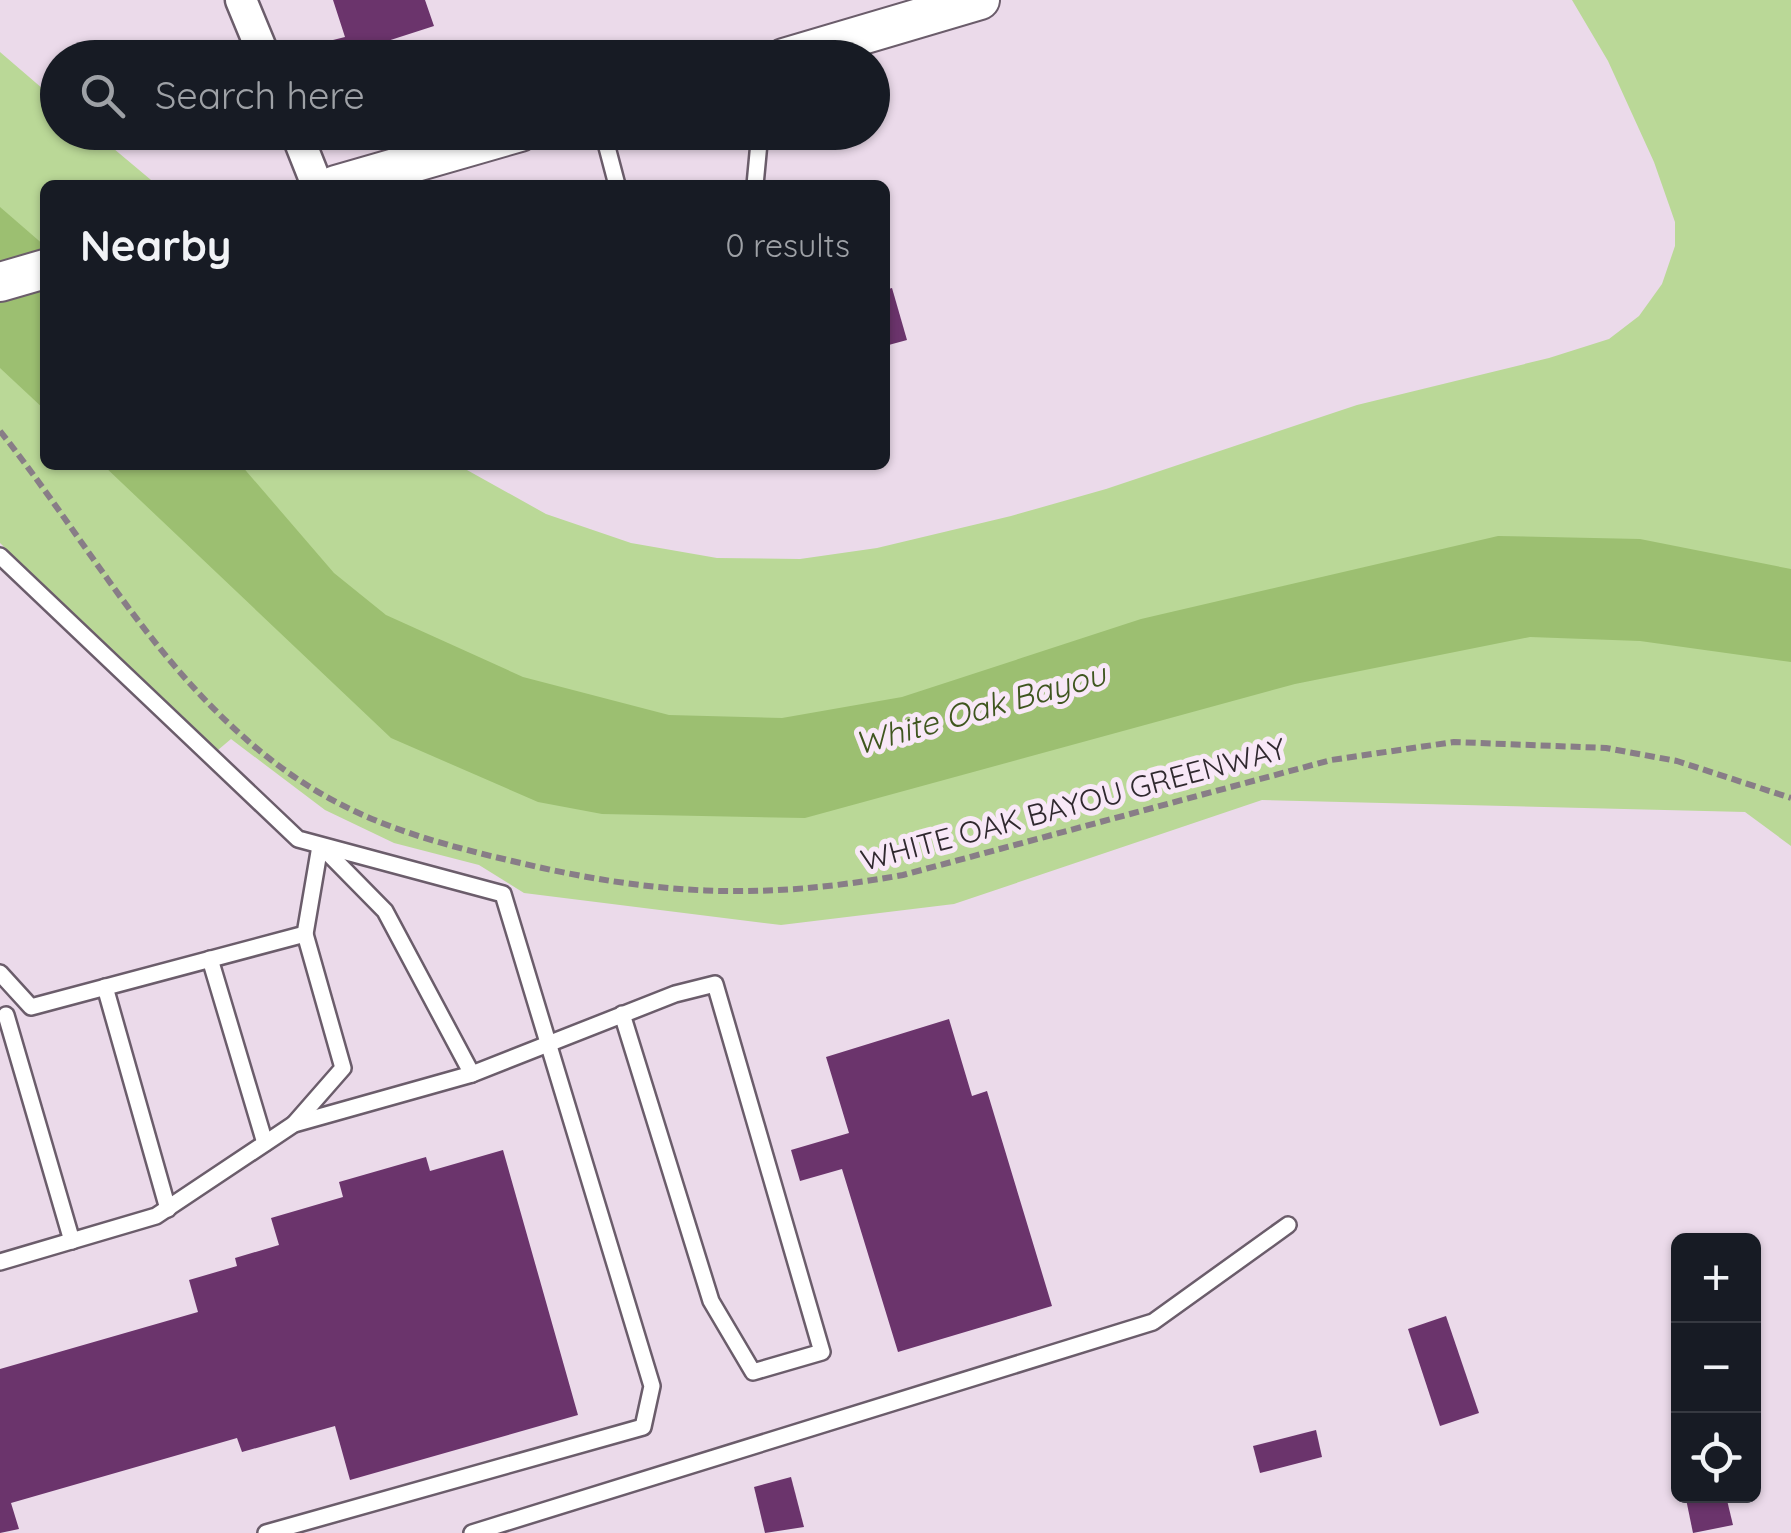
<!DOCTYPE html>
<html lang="en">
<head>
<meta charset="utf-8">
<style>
	body { margin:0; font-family:Quicksand,sans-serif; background:#20242c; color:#f1f3f6 }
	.controls { position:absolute; right:30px; bottom:30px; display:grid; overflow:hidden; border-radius:15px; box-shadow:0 2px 8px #0004 }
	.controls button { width:90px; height:90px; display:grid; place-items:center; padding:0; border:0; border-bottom:2px solid #363941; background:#171b24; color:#f1f3f6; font:50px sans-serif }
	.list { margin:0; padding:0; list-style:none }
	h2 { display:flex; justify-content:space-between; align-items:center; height:130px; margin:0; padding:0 40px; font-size:42px }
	h2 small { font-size:32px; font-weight:400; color:#9ea1a6 }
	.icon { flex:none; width:55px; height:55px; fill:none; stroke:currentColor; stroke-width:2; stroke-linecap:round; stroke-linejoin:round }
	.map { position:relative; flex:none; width:1791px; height:1533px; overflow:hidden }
	.search { position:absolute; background:#171b24; box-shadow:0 2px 8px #0004; left:40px; top:40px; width:850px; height:110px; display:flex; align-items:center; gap:25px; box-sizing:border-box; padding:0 35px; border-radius:55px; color:#9ea1a6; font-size:38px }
	.panel { position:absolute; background:#171b24; box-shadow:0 2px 8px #0004; left:40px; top:180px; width:850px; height:290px; border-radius:15px }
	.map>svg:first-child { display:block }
	.green { fill:#bad897 }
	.water { fill:#9cbf71 }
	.building { fill:#6b346c }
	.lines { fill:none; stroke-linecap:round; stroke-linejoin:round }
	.service-casing { stroke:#6b5d6b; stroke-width:20 }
	.minor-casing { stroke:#6b5d6b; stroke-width:35 }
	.tertiary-casing { stroke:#6b5d6b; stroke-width:42 }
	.path { stroke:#887d87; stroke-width:6; stroke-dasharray:10 5; stroke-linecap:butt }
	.service { stroke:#fff; stroke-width:15 }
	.minor { stroke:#fff; stroke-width:30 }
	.tertiary { stroke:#fff; stroke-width:38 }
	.labels { text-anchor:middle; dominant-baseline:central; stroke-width:10; stroke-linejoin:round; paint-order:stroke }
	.street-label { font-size:30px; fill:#30292f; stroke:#f8e8f7 }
	.water-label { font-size:32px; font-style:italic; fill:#3f561f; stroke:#f8e8f7 }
</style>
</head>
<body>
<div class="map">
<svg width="1791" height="1533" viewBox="0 0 1791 1533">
	<rect width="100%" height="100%" fill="#ebdaea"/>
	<path class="green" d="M1572 0H1791V846L1745 812 1262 800 954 904 781 925 524 893 479 865 394 843 325 810 231 739 218 750 0 543V52L57 101 58 132 95 133 157 185H45V465H458L546 514 631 543 717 558 800 559 877 548 1011 516 1106 489 1357 405 1549 358 1609 339 1639 316 1662 284 1675 246V222L1654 162 1608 61Z"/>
	<g class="water">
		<path d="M0 207 45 246V410L0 368Z"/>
		<path d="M103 465H241L334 573 386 615 523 677 669 715 782 718 902 697 1141 619 1498 536 1640 539 1791 569V662L1640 641 1530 637 1295 684 805 818 602 814 538 802 391 738Z"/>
	</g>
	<g class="building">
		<path d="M333 0H425L434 26 372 46 376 58H335L329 41 345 37Z"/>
		<path d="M892 288 907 340 885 346V290Z"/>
		<path d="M949 1019 972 1096 987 1091 1052 1306 898 1352 842 1169 800 1181 791 1150 849 1133 826 1057Z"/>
		<path d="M503 1150 578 1415 350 1480 335 1426 242 1452 237 1438 11 1503 19 1529 0 1533V1369L198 1312 189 1280 237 1266 235 1258 279 1245 271 1218 343 1197 339 1182 426 1157 430 1171Z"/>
		<path d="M1446 1316 1479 1413 1440 1426 1408 1329Z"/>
		<path d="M1316 1430 1322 1457 1260 1473 1253 1446Z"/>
		<path d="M791 1477 804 1527 765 1533 754 1487Z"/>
		<path d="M1699 1496H1726L1733 1525 1693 1533 1686 1499Z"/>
	</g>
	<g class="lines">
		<g class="service-casing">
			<g id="service">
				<path d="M603 132 617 185"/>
				<path d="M755 185 760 132"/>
				<path d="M0 556 298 839 503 894 652 1386 643 1427 266 1533"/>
				<path d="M323 848 385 911 472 1074"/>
				<path d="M210 959 265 1143"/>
				<path d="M0 973 31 1007 305 934 320 846"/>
				<path d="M105 987 168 1209"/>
				<path d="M6 1015 72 1241"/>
				<path d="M294 1124 343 1068 305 934"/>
				<path d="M0 1262 156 1216 294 1124 472 1074 675 994 715 984 822 1352 753 1372 711 1301 622 1014"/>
				<path d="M472 1533 1153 1322 1288 1225"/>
			</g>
		</g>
		<g class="minor-casing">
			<g id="minor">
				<path d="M241 0 265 58"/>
				<path d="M296 132 317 185"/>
			</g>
		</g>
		<g class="tertiary-casing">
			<g id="tertiary">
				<path d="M784 58 980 0"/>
				<path d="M336 185 520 132"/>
				<path d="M0 282 45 269"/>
			</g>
		</g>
		<path class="path" d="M0 431C74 524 133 629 218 713 311 805 388 832 512 861 654 895 758 901 903 875L1331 760 1454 742 1606 748 1677 761 1791 798"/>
		<use href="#service" class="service"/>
		<use href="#minor" class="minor"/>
		<use href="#tertiary" class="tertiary"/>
	</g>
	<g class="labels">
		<g class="street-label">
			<text transform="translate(1073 804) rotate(-15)">WHITE OAK BAYOU GREENWAY</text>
		</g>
		<g class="water-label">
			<text transform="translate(980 708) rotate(-16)">White Oak Bayou</text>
		</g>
	</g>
</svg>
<div class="controls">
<button>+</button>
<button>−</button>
<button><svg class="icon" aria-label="locate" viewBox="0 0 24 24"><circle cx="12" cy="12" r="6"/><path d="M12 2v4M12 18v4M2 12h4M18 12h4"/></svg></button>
</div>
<div class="search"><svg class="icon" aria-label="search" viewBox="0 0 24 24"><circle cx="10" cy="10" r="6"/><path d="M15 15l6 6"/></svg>Search here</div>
<section class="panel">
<h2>Nearby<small>0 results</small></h2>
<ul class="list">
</ul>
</section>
</div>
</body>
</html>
